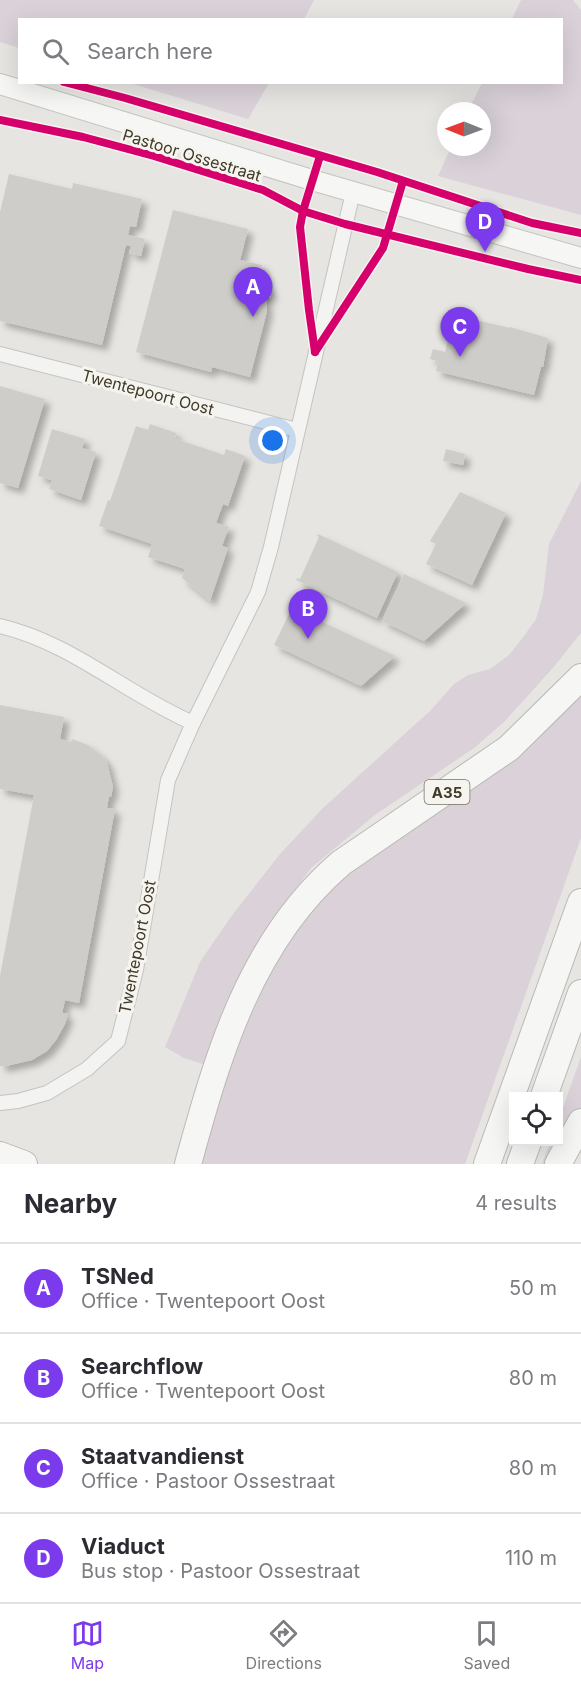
<!DOCTYPE html>
<html lang="en">
<head>
<meta charset="utf-8">
<style>
	body { margin:0; font-family:Inter,sans-serif; background:#f7f7f7; color:#2b2b33 }
	.controls { position:absolute; right:18px; bottom:18px; display:grid; overflow:hidden; border-radius:0px; box-shadow:0 6px 24px #0002 }
	.controls button { width:54px; height:54px; display:grid; place-items:center; padding:0; border:0; border-bottom:2px solid #e1e1e2; background:#fff; color:#2b2b33; font:30px sans-serif }
	.compass { position:absolute; left:437px; top:102px; width:54px; height:54px; border-radius:50%; background:#fff; box-shadow:0 6px 24px #0002; rotate:271deg }
	.you { position:absolute; left:273px; top:441px; width:21px; height:21px; margin:-15px; border:4px solid #fff; border-radius:50%; background:#1a73e8; box-shadow:0 0 0 9px #1a73e833 }
	.badge { display:grid; place-items:center; width:39px; height:39px; border-radius:50%; background:#7c3aed; color:#fff; font-size:20px; font-weight:700 }
	.pin { position:absolute; translate:-50% -50px; filter:drop-shadow(0 2px 3px #0008) }
	.pin::after { content:''; position:absolute; top:32px; width:21px; height:18px; background:inherit; clip-path:polygon(0 0,100% 0,50% 100%) }
	.list { margin:0; padding:0; list-style:none }
	h2 { display:flex; justify-content:space-between; align-items:center; height:78px; margin:0; padding:0 24px; font-size:26px }
	h2 small { font-size:20px; font-weight:400; color:#7c7c81 }
	.list li { display:grid; grid-template-columns:39px 1fr auto; gap:18px; align-items:center; box-sizing:border-box; height:90px; padding:0 24px; border-top:2px solid #e1e1e2 }
	.list b { display:block; font-size:22px; white-space:nowrap }
	.list p { margin:0; font-size:20px; white-space:nowrap; color:#7c7c81 }
	.list em { font-size:20px; font-style:normal; color:#7c7c81 }
	.icon { flex:none; width:33px; height:33px; fill:none; stroke:currentColor; stroke-width:2; stroke-linecap:round; stroke-linejoin:round }
	.map { position:relative; flex:none; width:581px; height:1164px; overflow:hidden }
	.search { position:absolute; background:#fff; box-shadow:0 6px 24px #0002; left:18px; right:18px; top:18px; height:66px; display:flex; align-items:center; gap:15px; box-sizing:border-box; padding:0 21px; border-radius:0px; color:#7c7c81; font-size:22px }
	.sheet { height:438px; background:#fff }
	nav { display:flex; justify-content:space-around; align-items:center; box-sizing:border-box; height:84px; border-top:2px solid #e1e1e2; background:#fff; font-size:16px; color:#7c7c81 }
	nav a { display:grid; justify-items:center; gap:3px }
	nav .on { color:#7c3aed }
	.map>svg:first-child { display:block }
	.green { fill:#dad1d9 }
	.building { fill:#cecdca; filter:url(#shadow) }
	.lines { fill:none; stroke-linecap:round; stroke-linejoin:round }
	.street-casing { stroke:#c4c3c0; stroke-width:16 }
	.secondary-casing { stroke:#c4c3c0; stroke-width:22 }
	.highway-casing { stroke:#bbb9b4; stroke-width:28 }
	.street { stroke:#f3f3f1; stroke-width:14 }
	.secondary { stroke:#f6f6f5; stroke-width:20 }
	.highway { stroke:#f6f6f5; stroke-width:26 }
	.cycleway-casing { stroke:#f6f4ef; stroke-width:11 }
	.cycleway { stroke:#d6006c; stroke-width:8 }
	.labels { text-anchor:middle; dominant-baseline:central; stroke-width:6; stroke-linejoin:round; paint-order:stroke }
	.shield { fill:#f6f4ef; stroke:#767264; stroke-width:1.5 }
	.shield-label { font-size:15px; font-weight:bold; fill:#3f3a29 }
	.street-label { font-size:16px; fill:#3f3a29; stroke:#f6f4ef }
</style>
</head>
<body>
<div class="map">
<svg width="581" height="1164" viewBox="0 0 581 1164">
	<defs>
		<filter id="shadow"><feDropShadow dx="5.5" dy="5.5" stdDeviation="3" flood-color="#0004"/></filter>
	</defs>
	<rect width="100%" height="100%" fill="#e6e5e2"/>
	<g class="green">
		<path d="M0 0H314L304 19 20 20 19 48 0 42Z"/>
		<path d="M521 0H573L581 10V215L438 176 451 147H482V111H468L482 83 562 82V20L512 19Z"/>
		<path d="M130 83H269L248 119Z"/>
		<path d="M581 481V633L552 669 504 722 474 748 375 815 311 868 266 930 238 982 206 1065 184 1058 165 1047 200 962 230 918 280 854 323 808 430 711 454 684 468 675 490 669 509 655 524 636 536 619 543 595 549 544Z"/>
		<path d="M581 692V838L465 1164H195L245 1023 286 942 310 911 346 873Z"/>
		<path d="M581 1057V1110L551 1164H542L550 1142H558L559 1119Z"/>
	</g>
	<g class="building">
		<path d="M9 174 72 189 73 183 142 199 136 227 130 226 128 235 145 239 141 256 129 253 131 246 126 245 102 345 0 321V212Z"/>
		<path d="M173 210 248 229 240 260 262 265 264 287 270 286 271 297 266 298 267 311 250 377 212 367 211 372 136 352Z"/>
		<path d="M454 315 510 328V327L548 338 543 367H541L534 395 436 371 438 361 430 359 433 349 445 352Z"/>
		<path d="M0 386 45 399 18 488 0 483Z"/>
		<path d="M150 424 176 433 175 438 185 442 224 455 226 449 245 456 228 506 223 504 216 523 229 527 222 546 228 548 210 601 182 578 185 569 148 557 152 544 99 526 108 500 110 501 136 426 148 430Z"/>
		<path d="M52 429 85 439 82 448 96 452 81 500 49 489 52 480 38 476Z"/>
		<path d="M446 449 465 454 463 465 443 461Z"/>
		<path d="M460 492 506 513 472 585 426 564 436 544 430 541Z"/>
		<path d="M318 534 398 572 377 618 296 580 297 578 300 579 319 537 317 536Z"/>
		<path d="M404 574 466 603 424 641 382 621Z"/>
		<path d="M292 608 395 656 361 686 274 645Z"/>
		<path d="M0 705 64 717 60 739 71 742 72 739 88 745 102 756 107 763 113 787 111 797 109 796 107 808 115 809 79 1003 65 1000 62 1013 68 1014 65 1024 56 1040 47 1051 32 1060 6 1066H0V976L34 795 0 789Z"/>
	</g>
	<g class="lines">
		<g class="street-casing">
			<g id="street">
				<path d="M0 354 297 430"/>
				<path d="M0 626C72 643 126 694 193 723"/>
				<path d="M0 1103 18 1101 47 1093 87 1069 118 1041 136 970 168 780 193 723 258 592 271 547 353 192"/>
			</g>
		</g>
		<g class="secondary-casing">
			<path id="secondary" d="M0 84 312 180 581 258"/>
		</g>
		<g class="highway-casing">
			<g id="highway">
				<path d="M544 1096 581 993"/>
				<path d="M0 1155 24 1164"/>
				<path d="M188 1164C218 1054 251 940 341 863L509 748 581 677"/>
				<path d="M487 1164 581 902"/>
				<path d="M520 1164 528 1142"/>
				<path d="M558 1164 581 1122"/>
			</g>
		</g>
		<use href="#street" class="street"/>
		<use href="#secondary" class="secondary"/>
		<use href="#highway" class="highway"/>
		<g class="cycleway-casing">
			<g id="cycleway">
				<path d="M64 82 125 98 377 172 532 223 581 233"/>
				<path d="M0 120 83 137 154 156 263 190 303 211 345 224 528 269 581 280"/>
				<path d="M315 352 309 310 300 227 303 211 320 156"/>
				<path d="M315 352 383 248 403 181"/>
			</g>
		</g>
		<use href="#cycleway" class="cycleway"/>
	</g>
	<g class="labels">
		<rect class="shield" x="424.5" y="780" width="45" height="24" rx="4.5"/>
		<g class="shield-label">
			<text x="447" y="792">A35</text>
		</g>
		<g class="street-label">
			<text transform="translate(192 155) rotate(17)">Pastoor Ossestraat</text>
			<text transform="translate(148 392) rotate(15)">Twentepoort Oost</text>
			<text transform="translate(137 947) rotate(-79)">Twentepoort Oost</text>
		</g>
	</g>
</svg>
<div class="controls">
<button><svg class="icon" aria-label="locate" viewBox="0 0 24 24"><circle cx="12" cy="12" r="6"/><path d="M12 2v4M12 18v4M2 12h4M18 12h4"/></svg></button>
</div>
<svg class="compass" viewBox="-18 -18 36 36"><path d="M0-13l5 13h-10z" fill="#e53935"/><path d="M0 13l5-13h-10z" fill="#7c7c81"/></svg>
<div class="you"></div>
<div class="pin badge" style="left:253px;top:317px">A</div>
<div class="pin badge" style="left:308px;top:639px">B</div>
<div class="pin badge" style="left:460px;top:357px">C</div>
<div class="pin badge" style="left:485px;top:252px">D</div>
<div class="search"><svg class="icon" aria-label="search" viewBox="0 0 24 24"><circle cx="10" cy="10" r="6"/><path d="M15 15l6 6"/></svg>Search here</div>
</div>
<section class="sheet">
<h2>Nearby<small>4 results</small></h2>
<ul class="list">
<li><span class="badge">A</span><div><b>TSNed</b><p>Office · Twentepoort Oost</p></div><em>50 m</em></li>
<li><span class="badge">B</span><div><b>Searchflow</b><p>Office · Twentepoort Oost</p></div><em>80 m</em></li>
<li><span class="badge">C</span><div><b>Staatvandienst</b><p>Office · Pastoor Ossestraat</p></div><em>80 m</em></li>
<li><span class="badge">D</span><div><b>Viaduct</b><p>Bus stop · Pastoor Ossestraat</p></div><em>110 m</em></li>
</ul>
</section>
<nav>
<a class="on"><svg class="icon" aria-label="map" viewBox="0 0 24 24"><path d="M3 6l6-2 6 2 6-2v14l-6 2-6-2-6 2zM9 4v14M15 6v14"/></svg>Map</a>
<a><svg class="icon" aria-label="directions" viewBox="0 0 24 24"><path d="M12 3l9 9-9 9-9-9zM9 14v-3h6M13 9l2 2-2 2"/></svg>Directions</a>
<a><svg class="icon" aria-label="saved" viewBox="0 0 24 24"><path d="M7 4h10v16l-5-4-5 4z"/></svg>Saved</a>
</nav>
</body>
</html>
